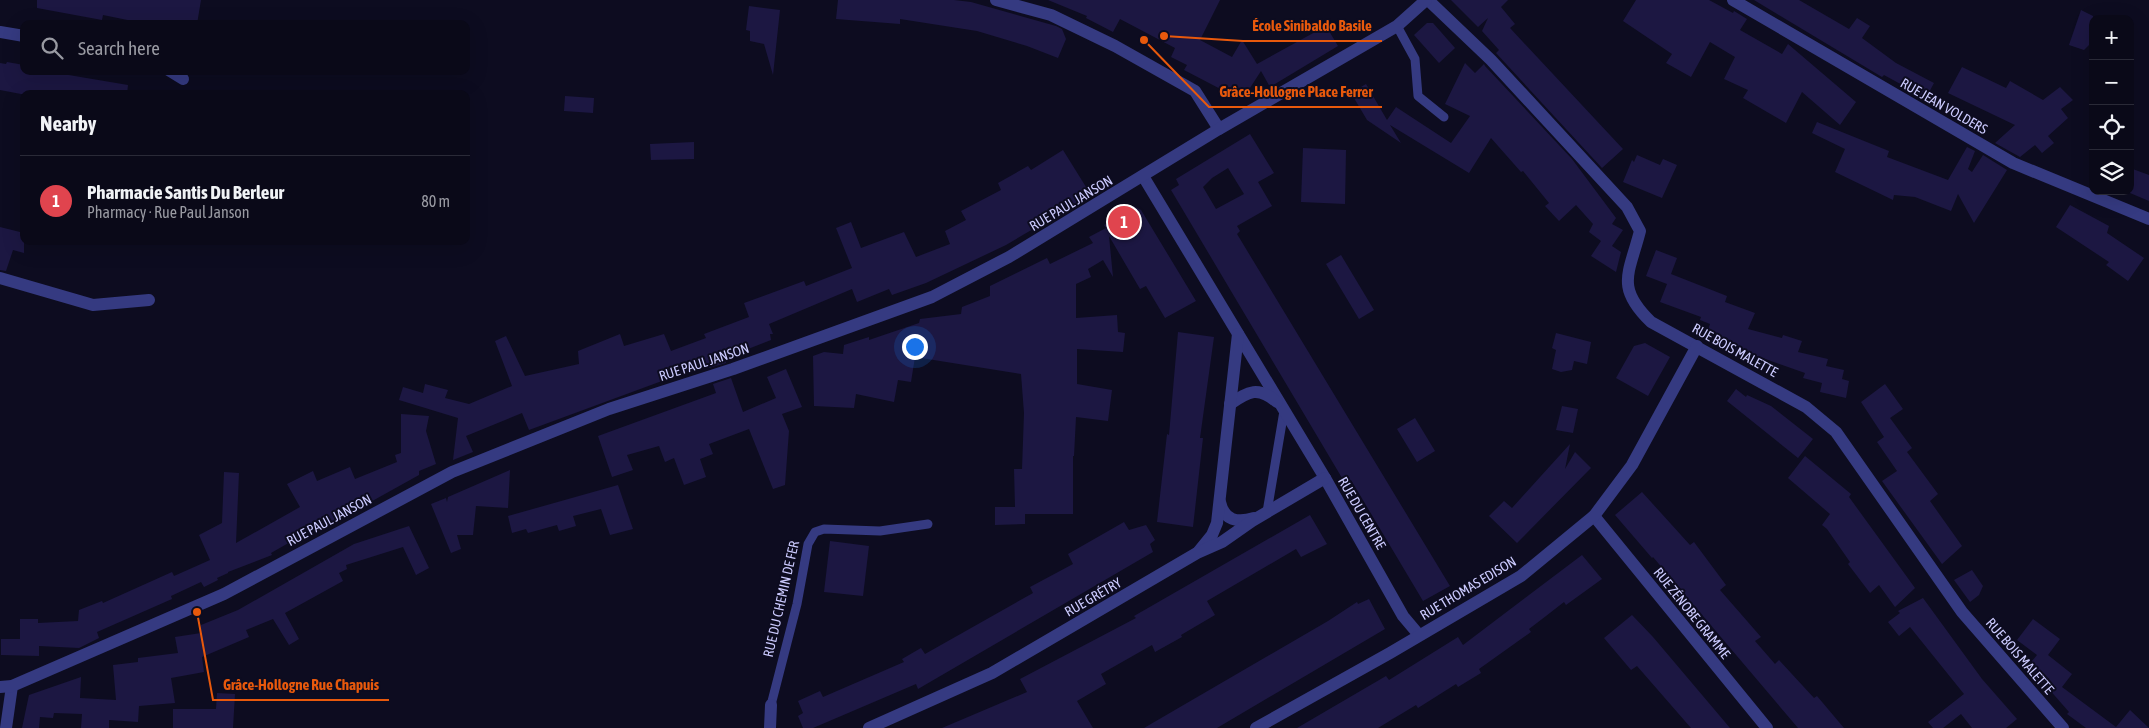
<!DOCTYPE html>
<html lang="en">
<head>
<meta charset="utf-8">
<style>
	body { margin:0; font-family:"Asap Condensed",sans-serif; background:#181725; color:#f1f3f6 }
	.controls { position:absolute; right:15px; top:15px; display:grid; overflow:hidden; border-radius:10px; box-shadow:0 5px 20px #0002 }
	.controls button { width:45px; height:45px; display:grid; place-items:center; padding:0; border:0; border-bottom:1px solid #2a2a37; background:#0a0918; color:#f1f3f6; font:25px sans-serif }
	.you { position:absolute; left:914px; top:346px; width:18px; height:18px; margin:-12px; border:4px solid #fff; border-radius:50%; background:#1a73e8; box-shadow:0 0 0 8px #1a73e833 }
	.badge { display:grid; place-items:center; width:32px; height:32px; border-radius:50%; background:#00f6f6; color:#fff; font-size:16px; font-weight:700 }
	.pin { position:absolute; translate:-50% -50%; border:2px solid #fff; box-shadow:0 1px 5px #0006 }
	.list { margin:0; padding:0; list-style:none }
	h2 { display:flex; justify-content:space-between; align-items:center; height:65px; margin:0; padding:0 20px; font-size:21px }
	h2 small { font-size:16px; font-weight:400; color:#999aa2 }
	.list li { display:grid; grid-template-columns:32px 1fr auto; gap:15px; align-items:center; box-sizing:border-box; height:90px; padding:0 20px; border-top:1px solid #2a2a37 }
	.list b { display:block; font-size:19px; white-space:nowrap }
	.list p { margin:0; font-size:16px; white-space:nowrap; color:#999aa2 }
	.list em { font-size:16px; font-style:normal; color:#999aa2 }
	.icon { flex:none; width:28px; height:28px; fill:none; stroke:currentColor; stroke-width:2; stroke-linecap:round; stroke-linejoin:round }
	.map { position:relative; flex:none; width:2149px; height:728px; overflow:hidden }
	.search { position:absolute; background:#0a0918; box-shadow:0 5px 20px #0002; left:20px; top:20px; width:450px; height:55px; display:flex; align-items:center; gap:12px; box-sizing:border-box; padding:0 18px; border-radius:10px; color:#999aa2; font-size:19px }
	.panel { position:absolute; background:#0a0918; box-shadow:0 5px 20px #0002; left:20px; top:90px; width:450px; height:155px; border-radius:10px }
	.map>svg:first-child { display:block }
	.building { fill:#1c1742; fill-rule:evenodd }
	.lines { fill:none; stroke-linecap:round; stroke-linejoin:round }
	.service { stroke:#353a81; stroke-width:9 }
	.minor { stroke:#353a81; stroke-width:12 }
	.tertiary { stroke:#353a81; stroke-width:12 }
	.labels { text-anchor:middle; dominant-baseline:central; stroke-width:4; stroke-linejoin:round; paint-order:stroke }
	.street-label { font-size:14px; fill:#cccbff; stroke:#0d0c20 }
	.leader { fill:none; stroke:#e8590c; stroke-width:2 }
	.callout-dot { fill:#e8590c; stroke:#0d0c20; stroke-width:2 }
	.callout-label { font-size:15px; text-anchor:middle; font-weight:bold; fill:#e8590c; stroke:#0d0c20; stroke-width:4; stroke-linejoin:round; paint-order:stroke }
</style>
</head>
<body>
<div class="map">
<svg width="2149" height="728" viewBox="0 0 2149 728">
	<rect width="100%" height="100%" fill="#0d0c20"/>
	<g class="building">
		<path d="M37 0H201L197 24H147L103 15 102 20 37 8Z"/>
		<path d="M838 0H954L971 2 1056 26 1062 29 1066 39 1058 58 1027 46 977 31 900 19V24L836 19Z"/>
		<path d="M1048 0H1220L1200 40 1232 57 1242 40 1257 64 1326 26 1338 46 1270 87 1261 71 1248 91 1232 95 1184 70 1187 65 1171 57 1175 48 1120 19 1113 32 1086 18 1087 16Z"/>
		<path d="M1451 0H1508L1501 7 1515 24 1510 28 1623 149 1602 168 1496 53 1499 50 1482 31 1488 18 1478 27Z"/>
		<path d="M1636 0H1709L1733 13 1734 11 1747 19 1740 30 1782 54 1788 44 1856 102 1840 125 1802 92 1786 123 1743 98 1748 90 1724 79 1735 57 1710 42 1691 77 1666 63 1672 54 1623 21Z"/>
		<path d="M1754 0H1799L1849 29 1857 18 1870 26 1862 38 1896 63 1934 83 1926 98 1884 75 1882 77Z"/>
		<path d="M749 6 780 10 773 75 764 44 750 41V31L746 30Z"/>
		<path d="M2081 10 2093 16V41L2084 50 2069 45Z"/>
		<path d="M1427 23H1433L1455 48 1439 63 1414 35Z"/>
		<path d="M7 62 24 65V71H45L128 85 127 94H21L0 90V63L6 64Z"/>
		<path d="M1465 63 1475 73 1484 64 1485 66 1572 159 1616 218 1612 224 1623 230 1612 246 1621 252 1616 272 1591 256 1601 241 1589 232 1593 224 1576 205 1559 221 1545 206 1549 203 1523 171 1521 172 1491 138 1469 173 1390 125 1401 143 1367 120 1351 93 1366 84 1387 120 1396 107 1451 143 1470 116 1445 104Z"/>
		<path d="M1962 67 2006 88 2010 81 2043 100 2060 87 2073 100 2061 109 2068 118 2048 136 2054 143 2042 153 2035 145 2020 157 1995 143 2015 125 1948 93Z"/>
		<path d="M565 96 594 98 593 113 564 111Z"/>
		<path d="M1817 122 1889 151 1887 157 1948 180 1967 147 1975 151 1968 169 1972 172 1983 155 2007 170 1974 223 1958 194 1951 211 1915 197 1894 195 1893 200 1835 172 1845 149 1812 133Z"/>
		<path d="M1250 134 1274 173 1258 182 1272 206 1237 226 1240 231 1237 234 1450 586 1423 601 1351 480 1345 483 1171 190 1179 185 1176 179ZM1228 168 1244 194 1216 209 1203 187 1212 178Z"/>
		<path d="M694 142V159L651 160 650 144Z"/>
		<path d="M1303 148 1346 150 1345 204 1301 202Z"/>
		<path d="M1063 150 1091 195 1006 245 926 283 892 295 889 289 857 302 852 289 769 324 773 334H770L771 340 725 358 726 363 709 368 708 364 529 430 522 413 466 436 473 452 453 460 458 418 399 400 403 387 423 393 425 384 448 390 445 398 469 404 512 386 495 341 506 336 525 376 579 364 578 351 620 334 624 346 664 334 671 351 706 338 704 334 749 317 744 303 804 281 806 286 852 268 836 228 851 222 861 248 904 232 916 257 950 244 945 231 966 220 961 211 1001 190 998 183 1028 166 1031 170Z"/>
		<path d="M1637 155 1660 165 1663 159 1677 165 1662 198 1623 182 1632 160 1634 162Z"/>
		<path d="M2130 168 2149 175V201L2130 193Z"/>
		<path d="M2070 205 2109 226 2107 233 2144 258 2128 281 2106 265 2109 262 2056 227Z"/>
		<path d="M1133 206 1141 210 1196 301 1165 318 1146 286 1140 289 1109 236 1113 277 1103 260 1088 269 1091 277 1076 284V318L1117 315 1118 332 1125 333 1123 352 1077 349V384L1112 390 1108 421 1076 417 1074 456H1073V514H1025V524L995 525V507H1015L1014 469H1022L1024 413 1021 374 915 357 911 382 898 380 894 402 856 394 854 408 814 406 813 356 824 352 843 354 844 345 869 337V340L919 323 920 319 961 314 962 307 990 296V286L1047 258 1050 264 1093 243 1089 237 1106 228 1104 225Z"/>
		<path d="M0 227 24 233V253L13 250 6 271 0 270Z"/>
		<path d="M1656 250 1677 258 1671 274 1727 296 1725 302 1755 313 1748 329 1782 338 1783 335 1802 341 1798 352 1828 359 1826 366 1844 370 1842 379 1849 381 1846 398 1820 392 1822 383 1803 378 1805 373 1757 356 1741 348 1739 355 1716 344V341L1706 336 1710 324 1700 320 1701 317 1660 302 1667 284 1646 276Z"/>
		<path d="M1341 255 1374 310 1359 319 1326 264Z"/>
		<path d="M1178 332 1214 337 1200 438H1203L1193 527 1157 522 1167 434 1169 435Z"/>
		<path d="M1556 333 1591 342 1587 364 1574 361 1572 370 1561 372 1552 369 1556 350 1552 348Z"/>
		<path d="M1645 343 1670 357 1648 396 1616 378 1634 346Z"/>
		<path d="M786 369 802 407 782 414 789 431 785 485 773 489 749 429 709 444 713 454 700 459 706 477 684 485 674 458 665 462 659 446 627 455 633 470 612 477 598 436 716 393 713 384 731 378 743 412 776 398 767 377Z"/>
		<path d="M1885 384 1903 409 1890 418 1912 448 1907 452 1938 494 1930 501 1962 546 1942 564 1882 481 1897 471 1877 442 1884 437 1861 402Z"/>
		<path d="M1736 389 1746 397 1747 395 1771 406 1813 439 1798 458 1727 401Z"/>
		<path d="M1562 406 1578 409 1573 433 1556 430Z"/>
		<path d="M401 414 429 416 426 431 436 464 419 471V475L322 529 320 525 271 553 272 555 228 572V573L217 578 218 580 204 587 201 582 171 596 172 599 97 632 99 638 79 648 39 646V656L1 655V639H20V619H38V623L78 621 79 610 102 601 103 603 172 572 174 576 210 560 199 535 222 523 224 472 239 473 236 543 300 507 287 484 313 471 317 481 350 467 355 479 397 462 395 455 401 453Z"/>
		<path d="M1415 418 1435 451 1417 462 1397 429Z"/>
		<path d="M1570 444 1565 469 1575 452 1591 468 1517 543 1489 516 1504 501 1512 508Z"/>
		<path d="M1805 456 1851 494 1849 497 1915 588 1895 607 1879 585 1870 593 1848 564 1850 562 1827 529 1822 525 1830 514 1788 478Z"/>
		<path d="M510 470 508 508 476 506 473 535H457L461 549 451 553 431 504 446 498 447 502 448 497Z"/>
		<path d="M618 485 633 529 610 535 601 509 573 516 576 526 559 531 557 525 528 533 526 529 512 533 508 516Z"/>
		<path d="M1642 492 1690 545 1694 542 1726 585 1720 590 1761 637 1755 641 1775 664 1779 660 1814 698 1817 696 1844 728H1798L1653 557 1652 558 1615 515Z"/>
		<path d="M1310 515 1327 544 1301 557 1296 549 1207 601 1215 615 1181 635 1182 637 1155 652 1152 645 1101 674 1106 684 1077 701 1093 728H942L1027 692 1020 679 1136 618 1134 616Z"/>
		<path d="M1124 522 1129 530 1146 525 1155 540 1150 544 1153 552 918 689 916 684 813 728H803L798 716 803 713 798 701 820 691 823 697 904 662 902 659 921 648 925 654 1033 593 1030 587 1073 564 1068 554Z"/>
		<path d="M409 526 429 568 416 575 403 547 346 565 347 569 339 573 343 581 285 613 299 639 289 645 273 619 246 630 249 637 202 657 204 672 171 678 175 703 139 706 138 722 109 720V728H81L82 714 54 713 53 718 40 717 39 728H22L29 695 81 677 80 698 116 700 113 665 138 662V658L178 653 175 637 201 633V625L238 610 354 544Z"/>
		<path d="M830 541 869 546 863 596 824 592Z"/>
		<path d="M1582 555 1602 579 1566 605 1564 602 1546 616 1529 629 1531 632 1479 669 1481 673 1458 687 1456 684 1418 708 1416 705 1378 728H1297L1386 676 1389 680 1458 637 1463 645Z"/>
		<path d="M1972 570 1983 586 1979 595 1970 602 1954 580Z"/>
		<path d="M1923 598 1982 679 2017 719 2006 728H1972L1961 714 1943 728H1933L1928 722 1964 694 1910 627 1899 636 1888 622 1900 613 1898 611Z"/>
		<path d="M1369 599 1385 629 1217 728H1144L1328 621 1357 602 1358 604Z"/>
		<path d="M1632 615 1653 637 1730 728H1691L1637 666 1631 670 1604 638Z"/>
		<path d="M2033 619 2060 639 2048 655 2072 674 2062 687 2116 727 2130 710 2149 728H2086L2067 714 2069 712 2041 680 2026 668 2037 655 2017 640Z"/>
		<path d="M217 693 235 694 233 728H173V709H216Z"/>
	</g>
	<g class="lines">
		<g class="service">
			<path d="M1397 26 1415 59 1418 96 1444 117"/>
			<path d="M1267 512 1284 411"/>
			<path d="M771 705 797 604 808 544 815 532 824 529 880 531 928 524"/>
		</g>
		<g class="minor">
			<path d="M996 0 1051 15 1115 46 1195 91 1219 129"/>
			<path d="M1428 0 1491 60 1627 207 1640 231C1629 274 1615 287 1651 322L1806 407 1836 432 1962 612 2063 728"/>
			<path d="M1733 0 2013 163 2149 219"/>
			<path d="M0 32 24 36"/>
			<path d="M170 71 183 79"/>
			<path d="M1143 176 1325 478 1403 616 1419 635"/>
			<path d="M0 278 93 305 149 300"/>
			<path d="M1230 404C1249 391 1258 386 1277 402"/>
			<path d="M1220 502C1224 521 1238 523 1254 518"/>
			<path d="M1594 516 1767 728"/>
			<path d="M1199 551 1212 535 1217 523 1238 334"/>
			<path d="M6 728 12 686"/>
			<path d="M770 728 771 705"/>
			<path d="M869 728 992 673 1197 553 1222 542 1252 521 1325 478"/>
			<path d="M1256 728 1390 653 1521 576 1594 516 1632 465 1697 346"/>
		</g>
		<path class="tertiary" d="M0 687 12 686 224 594 452 472 609 409 733 369 932 297 1009 257 1219 129 1397 26 1426 0"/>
	</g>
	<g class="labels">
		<g class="street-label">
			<text transform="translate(1944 106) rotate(30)">RUE JEAN VOLDERS</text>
			<text transform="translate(1071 203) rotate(-31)">RUE PAUL JANSON</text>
			<text transform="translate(1735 350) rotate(29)">RUE BOIS MALETTE</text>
			<text transform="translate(704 362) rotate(-18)">RUE PAUL JANSON</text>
			<text transform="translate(1362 513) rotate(60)">RUE DU CENTRE</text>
			<text transform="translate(329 520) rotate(-28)">RUE PAUL JANSON</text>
			<text transform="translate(1468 588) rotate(-31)">RUE THOMAS EDISON</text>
			<text transform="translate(1093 597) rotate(-30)">RUE GRÉTRY</text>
			<text transform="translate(781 599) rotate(-77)">RUE DU CHEMIN DE FER</text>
			<text transform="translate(1692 613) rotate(51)">RUE ZÉNOBE GRAMME</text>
			<text transform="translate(2020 656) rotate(49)">RUE BOIS MALETTE</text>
		</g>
	</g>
	<path class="leader" d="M1164 36L1243 41H1382M1144 40L1209 107H1382M197 612L213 700H389"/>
	<g class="callout-dot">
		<circle cx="1164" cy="36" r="5"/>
		<circle cx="1144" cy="40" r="5"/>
		<circle cx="197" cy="612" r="5"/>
	</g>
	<g class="callout-label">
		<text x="1312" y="31">École Sinibaldo Basile</text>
		<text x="1296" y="97">Grâce-Hollogne Place Ferrer</text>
		<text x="301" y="690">Grâce-Hollogne Rue Chapuis</text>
	</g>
</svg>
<div class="controls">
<button>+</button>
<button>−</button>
<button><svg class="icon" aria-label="locate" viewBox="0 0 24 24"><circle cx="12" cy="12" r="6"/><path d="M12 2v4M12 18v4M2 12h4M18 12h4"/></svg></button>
<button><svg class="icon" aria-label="layers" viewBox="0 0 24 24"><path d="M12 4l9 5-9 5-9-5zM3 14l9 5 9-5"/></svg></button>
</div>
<div class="you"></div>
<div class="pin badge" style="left:1124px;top:222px;background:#e0444e">1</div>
<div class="search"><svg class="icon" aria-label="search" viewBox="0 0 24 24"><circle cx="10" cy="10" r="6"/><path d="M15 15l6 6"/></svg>Search here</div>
<section class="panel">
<h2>Nearby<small></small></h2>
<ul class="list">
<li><span class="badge" style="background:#e0444e">1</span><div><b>Pharmacie Santis Du Berleur</b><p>Pharmacy · Rue Paul Janson</p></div><em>80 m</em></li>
</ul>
</section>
</div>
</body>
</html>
